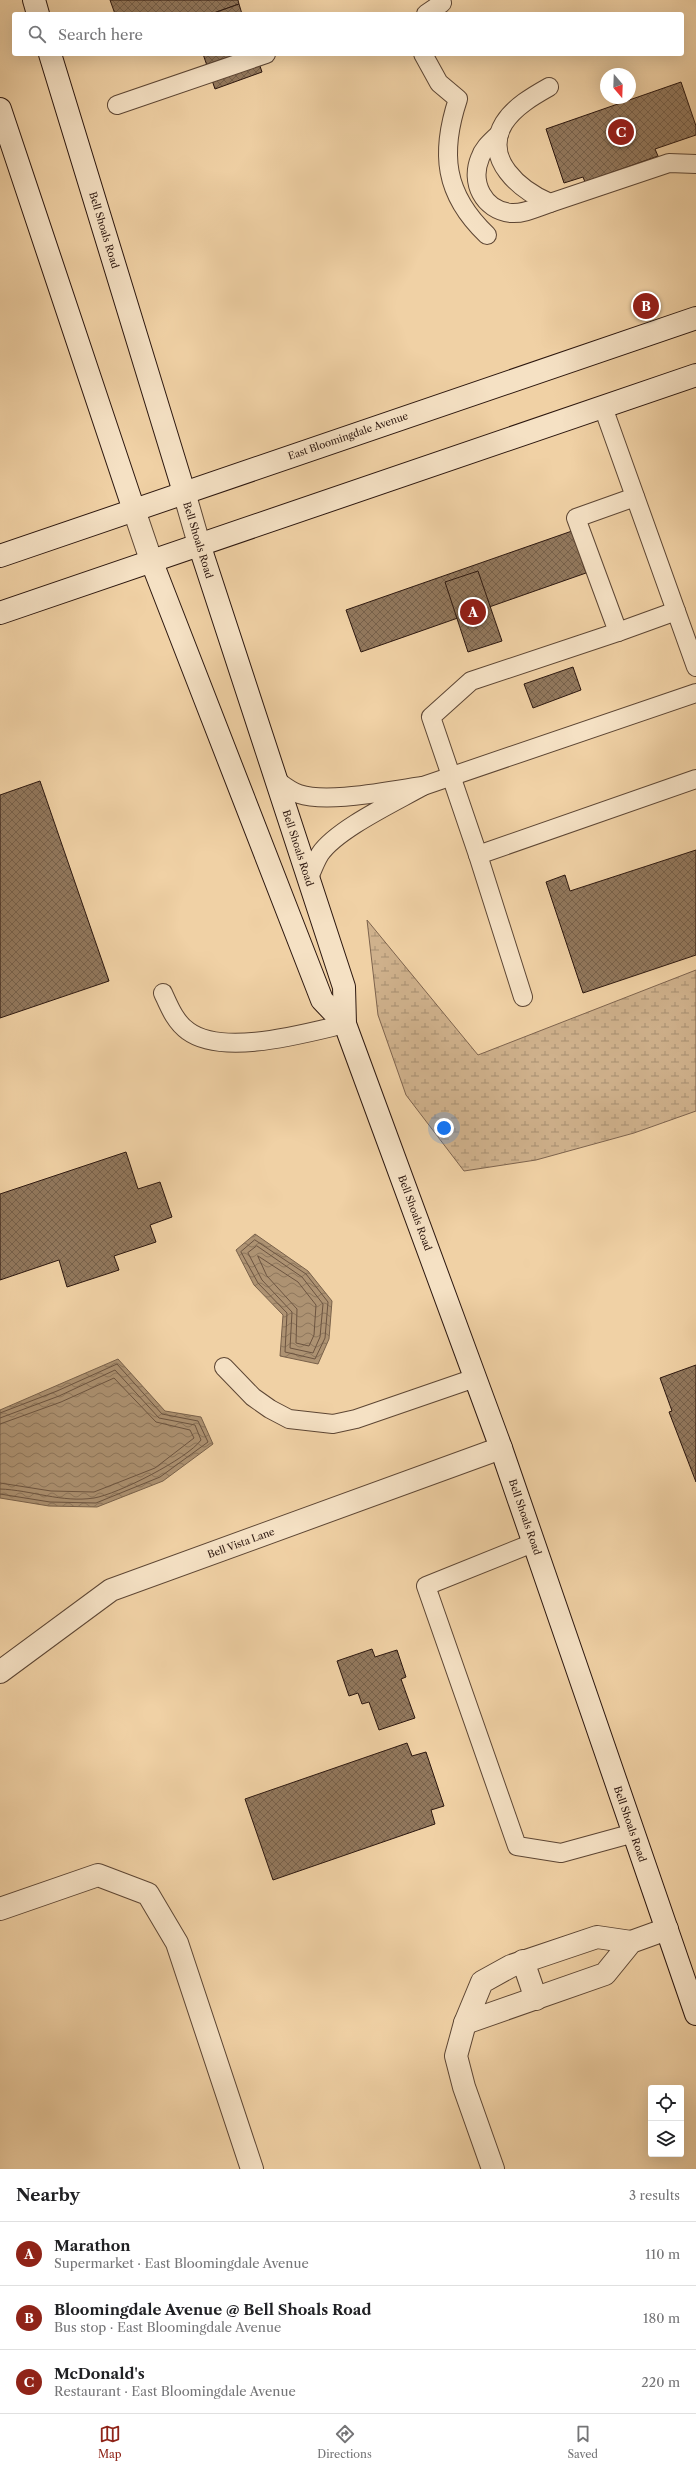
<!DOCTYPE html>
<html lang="en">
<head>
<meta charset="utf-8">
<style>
	body { margin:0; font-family:"Libre Caslon Text",serif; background:#f2f2f2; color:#202124 }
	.controls { position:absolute; right:12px; bottom:12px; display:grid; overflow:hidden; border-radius:4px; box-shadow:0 4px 16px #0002 }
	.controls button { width:36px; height:36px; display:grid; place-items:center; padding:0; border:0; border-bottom:1px solid #e0e0e0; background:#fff; color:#202124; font:20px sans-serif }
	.compass { position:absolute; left:600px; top:68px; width:36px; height:36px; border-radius:50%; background:#fff; box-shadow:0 4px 16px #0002; rotate:161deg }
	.you { position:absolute; left:444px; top:1128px; width:14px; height:14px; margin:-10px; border:3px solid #fff; border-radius:50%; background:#1a73e8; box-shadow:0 0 0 6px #1a73e833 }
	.badge { display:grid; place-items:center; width:26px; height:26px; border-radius:50%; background:#8f2418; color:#fff; font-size:13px; font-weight:700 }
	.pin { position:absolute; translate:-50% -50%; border:2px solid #fff; box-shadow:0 1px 4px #0006 }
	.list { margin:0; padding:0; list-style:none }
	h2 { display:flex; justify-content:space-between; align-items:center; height:52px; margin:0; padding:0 16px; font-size:17px }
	h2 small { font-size:13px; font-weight:400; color:#757577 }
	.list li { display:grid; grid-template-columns:26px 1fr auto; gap:12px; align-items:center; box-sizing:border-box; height:64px; padding:0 16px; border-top:1px solid #e0e0e0 }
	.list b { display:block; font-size:15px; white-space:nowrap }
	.list p { margin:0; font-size:13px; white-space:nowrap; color:#757577 }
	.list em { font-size:13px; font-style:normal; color:#757577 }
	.icon { flex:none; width:22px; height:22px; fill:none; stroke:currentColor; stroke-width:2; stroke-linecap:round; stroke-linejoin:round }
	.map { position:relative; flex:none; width:696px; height:2169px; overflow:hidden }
	.search { position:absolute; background:#fff; box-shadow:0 4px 16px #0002; left:12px; right:12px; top:12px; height:44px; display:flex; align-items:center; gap:10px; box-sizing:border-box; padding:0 14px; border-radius:4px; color:#757577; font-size:15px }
	.sheet { height:244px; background:#fff }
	nav { display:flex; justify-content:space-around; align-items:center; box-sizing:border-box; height:56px; border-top:1px solid #e0e0e0; background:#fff; font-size:11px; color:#757577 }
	nav a { display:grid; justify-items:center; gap:2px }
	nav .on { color:#8f2418 }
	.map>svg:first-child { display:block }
	.wetland { fill:url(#wetland-marsh); stroke:#7e644e }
	.water { fill:url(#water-waves); stroke:#79614a }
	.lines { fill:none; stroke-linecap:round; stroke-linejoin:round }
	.shore { stroke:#6c5440; stroke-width:1 }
	.building { fill:url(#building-cross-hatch); stroke:#2c170f }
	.service-casing { stroke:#5d4634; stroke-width:20 }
	.minor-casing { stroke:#5d4634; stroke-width:24 }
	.tertiary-casing { stroke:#5d4634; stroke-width:24 }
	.secondary-casing { stroke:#2c170f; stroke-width:24 }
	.service { stroke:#f5e1c4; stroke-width:18 }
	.minor { stroke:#f5e1c4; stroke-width:22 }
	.tertiary { stroke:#f5e1c4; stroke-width:22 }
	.secondary { stroke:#f5e1c4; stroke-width:22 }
	.labels { text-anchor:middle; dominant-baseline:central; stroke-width:3; stroke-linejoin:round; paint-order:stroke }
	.street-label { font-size:10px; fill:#2c170f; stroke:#f5e1c4 }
</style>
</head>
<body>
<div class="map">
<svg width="696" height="2169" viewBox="0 0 696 2169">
	<defs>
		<pattern id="wetland-marsh" width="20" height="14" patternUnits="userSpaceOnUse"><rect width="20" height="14" fill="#cfb18c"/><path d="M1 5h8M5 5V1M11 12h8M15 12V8" fill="none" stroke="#a88f71"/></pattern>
		<pattern id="water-waves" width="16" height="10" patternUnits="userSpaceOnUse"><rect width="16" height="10" fill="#ad9272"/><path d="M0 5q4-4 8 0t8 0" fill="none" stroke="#8d765c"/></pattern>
		<pattern id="building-cross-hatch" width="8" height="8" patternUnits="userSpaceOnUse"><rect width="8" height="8" fill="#92785d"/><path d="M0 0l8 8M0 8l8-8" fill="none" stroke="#77614b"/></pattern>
	</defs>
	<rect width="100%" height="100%" fill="#f0d1a5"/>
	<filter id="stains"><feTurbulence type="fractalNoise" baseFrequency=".005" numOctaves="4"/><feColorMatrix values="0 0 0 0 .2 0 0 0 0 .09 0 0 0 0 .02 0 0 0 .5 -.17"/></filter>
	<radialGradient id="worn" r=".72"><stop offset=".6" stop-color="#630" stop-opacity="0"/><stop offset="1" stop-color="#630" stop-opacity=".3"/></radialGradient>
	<path class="wetland" d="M367 920 478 1055 696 970V1111L634 1133 536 1160 464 1171 406 1095 378 1015Z"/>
	<g class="water">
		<path d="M255 1234 308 1271 332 1301 329 1339 318 1364 280 1356 283 1315 254 1285 236 1250Z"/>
		<path d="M118 1359 165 1411 201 1417 213 1444 163 1481 97 1507 49 1506 0 1498V1410Z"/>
	</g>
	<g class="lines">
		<g class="shore">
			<path d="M255 1240 306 1274 328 1302 325 1338 315 1359 285 1352 287 1313 258 1283 241 1252Z"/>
			<path d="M257 1246 302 1277 323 1304 320 1337 313 1353 290 1348 292 1312 262 1280 248 1253Z"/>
			<path d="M258 1256 298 1282 316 1305 314 1335 309 1346 296 1343 297 1309 267 1276Z"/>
			<path d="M0 1413 57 1391 117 1364 162 1414 198 1421 208 1442 160 1477 96 1503 50 1502 0 1494"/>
			<path d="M0 1418 59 1396 115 1370 159 1418 195 1425 201 1440C187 1459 118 1494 94 1498 62 1503 31 1490 0 1489"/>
			<path d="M0 1424 61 1402 114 1378 156 1422 190 1430 194 1438 155 1468 94 1492 51 1491 0 1483"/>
		</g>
	</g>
	<g class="building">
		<path d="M110 0H238L239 4 211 14H115Z"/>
		<path d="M239 4 242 14H211Z"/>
		<path d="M203 54H256L262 72 215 89Z"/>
		<path d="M681 82 696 126V135L655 149 658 156 585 182 583 177 564 183 546 129Z"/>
		<path d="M572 531 586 573 361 652 346 610Z"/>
		<path d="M478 571 502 641 468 652 445 582Z"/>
		<path d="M573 667 581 690 533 708 524 684Z"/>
		<path d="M40 781 109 981 0 1018V795Z"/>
		<path d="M696 850V955L583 993 546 882 565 875 570 891Z"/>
		<path d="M126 1152 138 1189 160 1182 172 1217 150 1225 156 1242 114 1256 119 1270 67 1287 59 1260 0 1280V1194Z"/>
		<path d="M696 1365V1482L669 1412 672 1411 660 1378Z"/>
		<path d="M372 1649 375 1657 397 1650 406 1677 401 1679 415 1718 379 1730 369 1702 362 1704 358 1693 349 1696 337 1661Z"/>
		<path d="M407 1743 412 1756 426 1752 444 1806 431 1810 435 1824 273 1880 245 1799Z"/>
	</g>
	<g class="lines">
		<g class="service-casing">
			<g id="service">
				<path d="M426 14 442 3"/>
				<path d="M423 54 439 83 458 99C440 153 444 194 487 235"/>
				<path d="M549 87C533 96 514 107 504 123 482 159 520 190 550 203L669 163 696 164"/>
				<path d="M117 105 266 54"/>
				<path d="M499 134C492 141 483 148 480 158 470 182 483 210 511 213 524 214 538 207 550 203"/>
				<path d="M603 407 696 667"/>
				<path d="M635 497 576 518 618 632 471 681 431 717 478 855 696 779"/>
				<path d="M618 632 676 611"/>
				<path d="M275 779C283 785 290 791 299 794 328 804 391 790 423 786 395 802 337 829 320 854 315 862 312 871 308 880"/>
				<path d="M423 786 696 693"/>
				<path d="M478 855 523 997"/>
				<path d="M163 993C169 1006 175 1022 188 1031 223 1057 306 1033 345 1024"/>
				<path d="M224 1367 253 1397 270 1409 289 1419 333 1424 356 1419 475 1378"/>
				<path d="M533 1543 426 1586 517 1846 561 1853 634 1833"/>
			</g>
		</g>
		<g class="minor-casing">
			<g id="minor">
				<path d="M0 1672 111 1590 501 1448"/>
				<path d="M0 1909 98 1875 148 1894 177 1943 252 2169"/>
				<path d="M631 1942 605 1974 465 2023 482 1982 511 1966 597 1937 631 1942 667 1929"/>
				<path d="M523 1961 536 1999"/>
				<path d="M465 2023 456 2056 464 2087 493 2169"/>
			</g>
		</g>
		<g class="tertiary-casing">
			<g id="tertiary">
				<path d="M184 492 199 544"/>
				<path d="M134 510 151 560"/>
			</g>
		</g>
		<g class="secondary-casing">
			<g id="secondary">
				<path d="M34 0 38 14"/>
				<path d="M50 54 184 492"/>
				<path d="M0 109 134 510"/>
				<path d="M199 544 344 987 345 1024 501 1448 696 2014"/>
				<path d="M0 556 696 318"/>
				<path d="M151 560 322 1000 345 1024"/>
				<path d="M0 613 696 375"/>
			</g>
		</g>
		<use href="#service" class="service"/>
		<use href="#minor" class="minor"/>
		<use href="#tertiary" class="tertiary"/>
		<use href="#secondary" class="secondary"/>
	</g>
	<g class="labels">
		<g class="street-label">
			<text transform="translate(104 230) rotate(73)">Bell Shoals Road</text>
			<text transform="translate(348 436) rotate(-19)">East Bloomingdale Avenue</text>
			<text transform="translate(198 540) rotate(73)">Bell Shoals Road</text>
			<text transform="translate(298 848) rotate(72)">Bell Shoals Road</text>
			<text transform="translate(415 1213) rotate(70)">Bell Shoals Road</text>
			<text transform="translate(525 1517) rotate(71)">Bell Shoals Road</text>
			<text transform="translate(241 1543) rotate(-20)">Bell Vista Lane</text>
			<text transform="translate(630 1824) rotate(71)">Bell Shoals Road</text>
		</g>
	</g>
	<rect width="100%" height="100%" filter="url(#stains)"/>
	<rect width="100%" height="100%" fill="url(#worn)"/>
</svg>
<div class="controls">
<button><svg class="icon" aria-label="locate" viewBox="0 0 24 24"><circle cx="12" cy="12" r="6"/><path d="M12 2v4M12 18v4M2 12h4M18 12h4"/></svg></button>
<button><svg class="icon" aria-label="layers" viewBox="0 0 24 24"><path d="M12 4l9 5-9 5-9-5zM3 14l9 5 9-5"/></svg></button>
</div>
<svg class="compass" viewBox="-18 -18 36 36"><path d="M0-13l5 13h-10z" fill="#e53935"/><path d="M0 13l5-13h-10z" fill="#757577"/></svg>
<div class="you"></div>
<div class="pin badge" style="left:473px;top:612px">A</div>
<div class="pin badge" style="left:646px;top:306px">B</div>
<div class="pin badge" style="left:621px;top:132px">C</div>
<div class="search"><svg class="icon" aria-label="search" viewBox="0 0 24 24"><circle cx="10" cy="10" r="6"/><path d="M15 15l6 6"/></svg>Search here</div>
</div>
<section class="sheet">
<h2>Nearby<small>3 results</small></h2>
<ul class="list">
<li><span class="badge">A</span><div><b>Marathon</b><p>Supermarket · East Bloomingdale Avenue</p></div><em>110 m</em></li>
<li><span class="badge">B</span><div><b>Bloomingdale Avenue @ Bell Shoals Road</b><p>Bus stop · East Bloomingdale Avenue</p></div><em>180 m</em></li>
<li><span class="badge">C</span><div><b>McDonald's</b><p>Restaurant · East Bloomingdale Avenue</p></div><em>220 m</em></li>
</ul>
</section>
<nav>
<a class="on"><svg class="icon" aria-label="map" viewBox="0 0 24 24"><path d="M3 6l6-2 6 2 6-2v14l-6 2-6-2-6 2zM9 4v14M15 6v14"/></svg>Map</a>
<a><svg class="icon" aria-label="directions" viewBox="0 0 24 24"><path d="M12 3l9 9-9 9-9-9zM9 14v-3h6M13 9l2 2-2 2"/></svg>Directions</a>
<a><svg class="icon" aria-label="saved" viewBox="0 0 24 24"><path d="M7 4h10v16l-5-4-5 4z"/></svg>Saved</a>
</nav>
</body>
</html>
